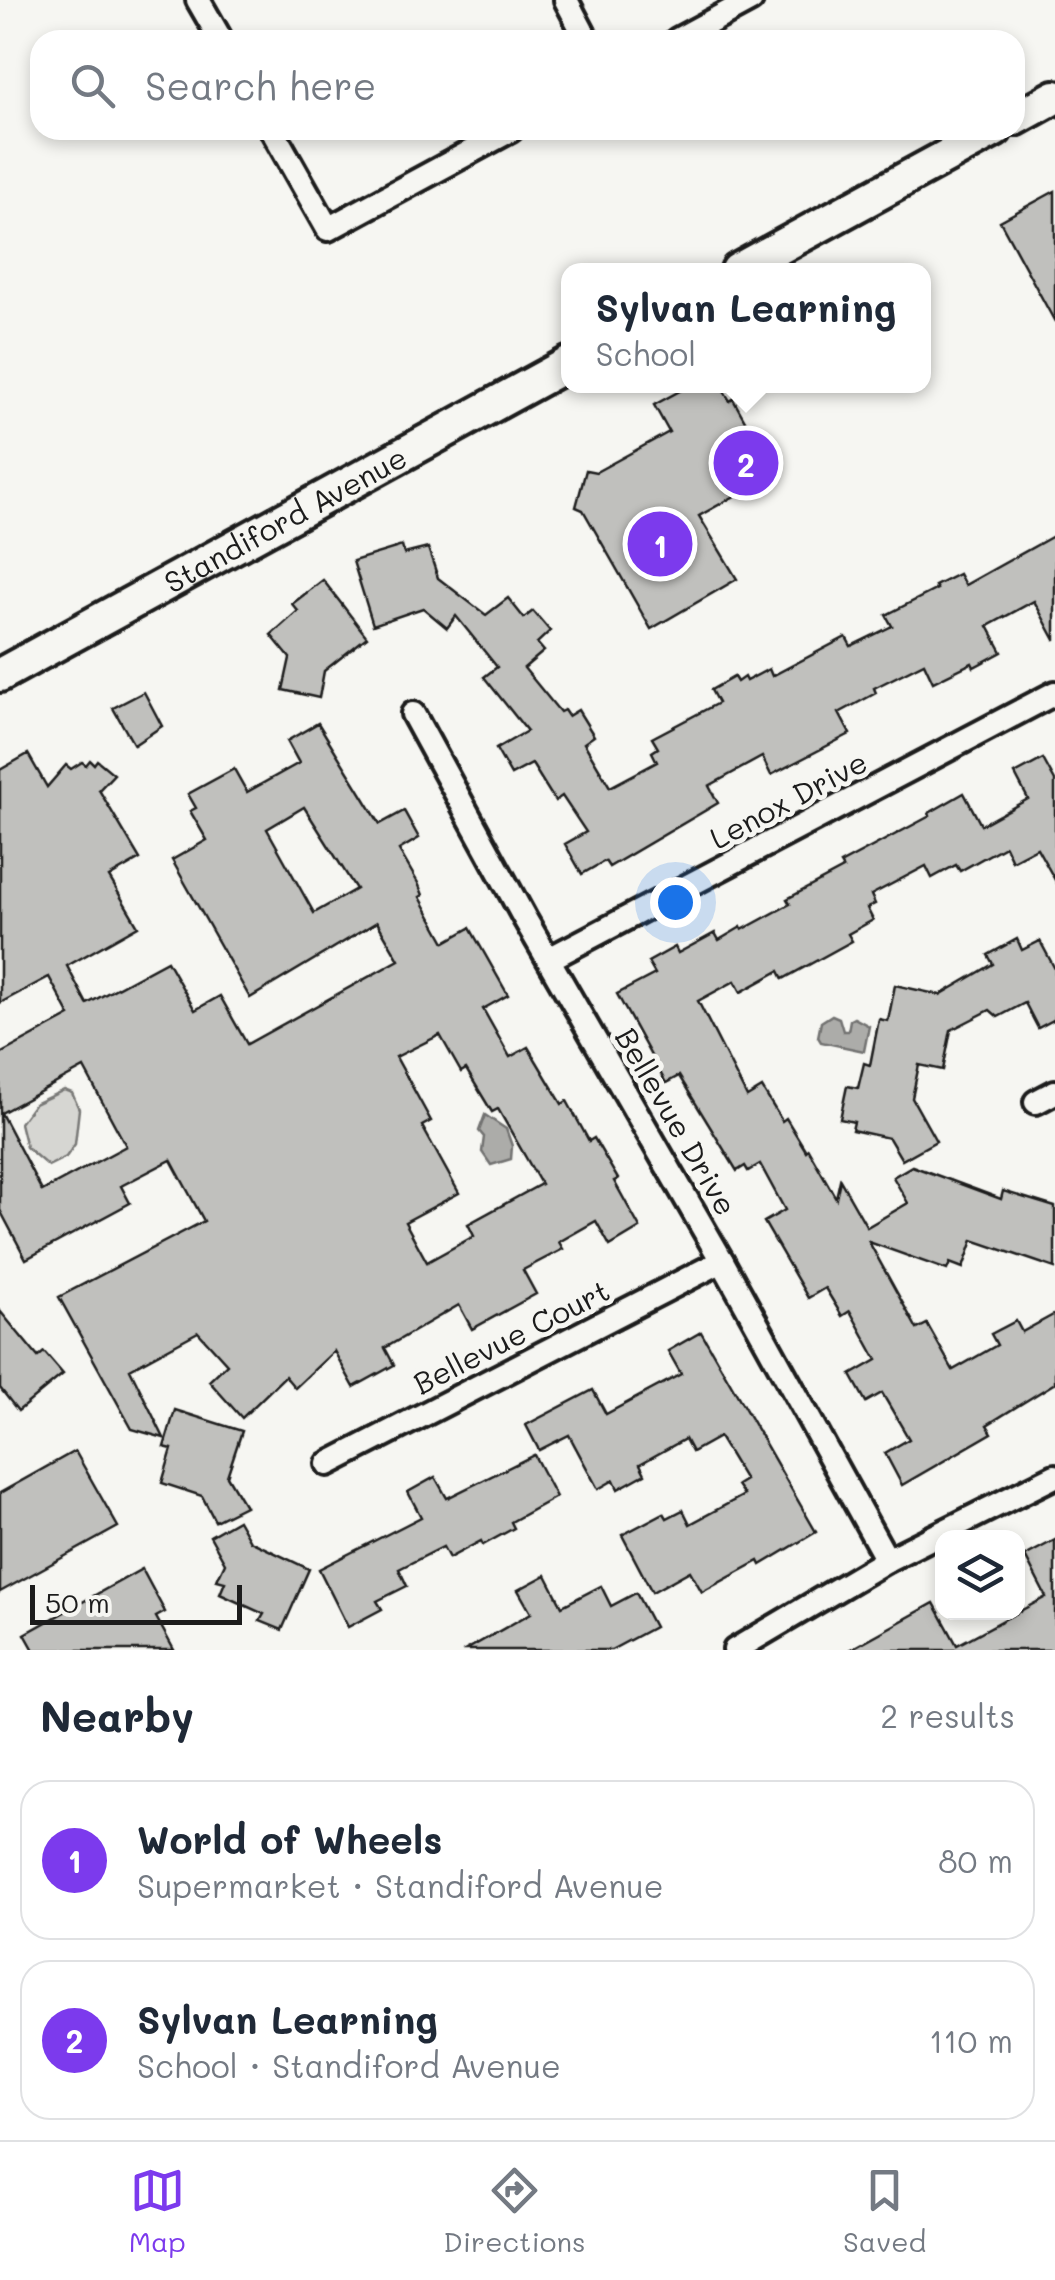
<!DOCTYPE html>
<html lang="en">
<head>
<meta charset="utf-8">
<style>
	body { margin:0; font-family:Mali,sans-serif; background:#f2f2f3; color:#1f2937 }
	.controls { position:absolute; right:30px; bottom:30px; display:grid; overflow:hidden; border-radius:20px; box-shadow:0 5px 15px #0003 }
	.controls button { width:90px; height:90px; display:grid; place-items:center; padding:0; border:0; border-bottom:2px solid #e0e1e3; background:#fff; color:#1f2937; font:50px sans-serif }
	.scale { position:absolute; left:30px; bottom:25px; width:212px; box-sizing:border-box; padding-left:10px; border:5px solid #1c1c1c; border-top:0; font-size:28px; line-height:35px; white-space:nowrap; color:#1c1c1c; -webkit-text-stroke:8px #f6f6f2; paint-order:stroke }
	.you { position:absolute; left:675px; top:902px; width:35px; height:35px; margin:-25px; border:8px solid #fff; border-radius:50%; background:#1a73e8; box-shadow:0 0 0 15px #1a73e833 }
	.badge { display:grid; place-items:center; width:65px; height:65px; border-radius:50%; background:#7c3aed; color:#fff; font-size:32px; font-weight:700 }
	.pin { position:absolute; translate:-50% -50%; border:5px solid #fff; box-shadow:0 2px 10px #0006 }
	.popup { position:absolute; left:561px; top:263px; width:370px; height:130px; box-sizing:border-box; display:grid; place-content:center; border-radius:20px; background:#fff; filter:drop-shadow(0 2px 8px #0005); font-size:32px; white-space:nowrap; color:#747a83 }
	.popup b { font-size:38px; color:#1f2937 }
	.popup::after { content:''; position:absolute; left:50%; top:100%; margin-left:-20px; border:20px solid transparent; border-top-color:#fff }
	.list { margin:0; padding:0; list-style:none }
	h2 { display:flex; justify-content:space-between; align-items:center; height:130px; margin:0; padding:0 40px; font-size:42px }
	h2 small { font-size:32px; font-weight:400; color:#747a83 }
	.list li { display:grid; grid-template-columns:65px 1fr auto; gap:30px; align-items:center; box-sizing:border-box; height:160px; margin:0 20px 20px; padding:0 20px; border:2px solid #e0e1e3; border-radius:30px }
	.list b { display:block; font-size:38px; white-space:nowrap }
	.list p { margin:0; font-size:32px; white-space:nowrap; color:#747a83 }
	.list em { font-size:32px; font-style:normal; color:#747a83 }
	.icon { flex:none; width:55px; height:55px; fill:none; stroke:currentColor; stroke-width:2; stroke-linecap:round; stroke-linejoin:round }
	.map { position:relative; flex:none; width:1055px; height:1650px; overflow:hidden }
	.search { position:absolute; background:#fff; box-shadow:0 5px 15px #0003; left:30px; right:30px; top:30px; height:110px; display:flex; align-items:center; gap:25px; box-sizing:border-box; padding:0 35px; border-radius:30px; color:#747a83; font-size:38px }
	.sheet { height:490px; background:#fff }
	nav { display:flex; justify-content:space-around; align-items:center; box-sizing:border-box; height:140px; border-top:2px solid #e0e1e3; background:#fff; font-size:28px; color:#747a83 }
	nav a { display:grid; justify-items:center; gap:5px }
	nav .on { color:#7c3aed }
	.map>svg:first-child { display:block }
	.green { fill:#d6d6d2; stroke:#797977; stroke-width:2.5 }
	.water { fill:#acaca9; stroke:#727271; stroke-width:2.5 }
	.building { fill:#c0c0bd; stroke:#1c1c1c; stroke-width:2.5; fill-rule:evenodd }
	.lines { fill:none; stroke-linecap:round; stroke-linejoin:round }
	.minor-casing { stroke:#1c1c1c; stroke-width:30 }
	.secondary-casing { stroke:#1c1c1c; stroke-width:40 }
	.minor { stroke:#f6f6f2; stroke-width:22 }
	.secondary { stroke:#f6f6f2; stroke-width:32 }
	.labels { text-anchor:middle; dominant-baseline:central; stroke-width:10; stroke-linejoin:round; paint-order:stroke }
	.street-label { font-size:30px; fill:#1c1c1c; stroke:#f6f6f2 }
</style>
</head>
<body>
<div class="map">
<svg width="1055" height="1650" viewBox="0 0 1055 1650">
	<rect width="100%" height="100%" fill="#f6f6f2"/>
	<filter id="ink" filterUnits="userSpaceOnUse"><feTurbulence type="fractalNoise" baseFrequency=".01" numOctaves="2"/><feDisplacementMap in="SourceGraphic" scale="20" xChannelSelector="R" yChannelSelector="G"/><feConvolveMatrix kernelMatrix="1 2 1 2 8 2 1 2 1" color-interpolation-filters="sRGB"/></filter>
	<g filter="url(#ink)">
		<path class="green" d="M64 1090 72 1093 79 1109 75 1144 66 1157 48 1166 26 1147 20 1123 34 1104Z"/>
		<g class="water">
			<path d="M832 1015 839 1018 843 1031H848L850 1020 854 1018 869 1026 864 1051 821 1042 818 1037 821 1022Z"/>
			<path d="M485 1115 506 1129 512 1146 511 1159 491 1165 482 1152 484 1137 479 1131Z"/>
		</g>
		<g class="building">
			<path d="M1055 191V322L1000 221Z"/>
			<path d="M689 386H721L730 401 733 399 753 435 743 441 765 479 699 516 737 579 651 629 583 510 576 507 586 470 596 472 669 432 654 405Z"/>
			<path d="M1055 535V640L1034 601 988 626 1002 652 974 667 972 663 933 682 924 663 874 688 876 693 839 713 850 734 771 775 762 757 709 786 718 803 609 867 605 861 582 874 565 844 586 832 562 796 555 801 532 764 511 775 496 749 527 731 484 677 497 667 456 616 447 628 423 608 373 625 353 561 402 546 404 554 428 548 438 578 486 615 508 598 524 618 533 611 550 631 537 643 544 651 524 668 560 712 564 710 568 716 578 710 594 736 584 743 610 787 657 762 652 752 658 748 652 738 718 703 711 690 734 677 737 682 744 677 746 681 769 669 772 676 846 637 851 646 892 626 886 615 937 589 935 586 959 574 965 585Z"/>
			<path d="M323 580 367 637 324 671 319 698 283 690 290 658 271 635 298 611 292 604Z"/>
			<path d="M144 692 162 726 134 745 113 708Z"/>
			<path d="M318 723 380 824 404 811 419 838 399 850 418 883 423 895 420 897 445 942 470 928 508 995 483 1009 510 1057 528 1047 562 1104 567 1101 589 1141 594 1138 618 1179 614 1181 640 1228 610 1246 596 1221 559 1242 563 1249 523 1270 536 1294 472 1329 459 1305 385 1348 394 1365 354 1387 334 1351 295 1388 285 1376 242 1418 209 1381 227 1364 198 1332 130 1369 164 1438 132 1429 59 1297 204 1221 171 1160 121 1186 130 1203 26 1259 0 1210V1054L70 1016 49 977 0 1003V770L28 754 47 787 66 765 71 769 82 762 86 765 90 760 94 764 97 760 114 774 99 790 140 859 109 877 138 926 67 966 87 1004 167 961 195 1010 220 996 247 1044 399 960 377 922 250 998 172 860 207 840 190 811 196 808 188 794 234 769 247 792 299 763 287 741ZM304 807 356 889 314 913 267 829ZM440 1035 461 1072 466 1069 492 1112 498 1109 541 1184 468 1224 474 1236 427 1262 405 1222 459 1193 422 1126 431 1121 396 1057ZM84 1068 126 1146 42 1191 1 1113Z"/>
			<path d="M1043 759 1055 781V880L1037 848 1012 861 1005 846 960 871 956 865 932 878 926 866 871 895 875 904 867 908 873 920 848 934 852 941 783 979 779 971 741 992 735 981 698 1001 747 1097 762 1088 782 1121 786 1118 806 1151 808 1149 836 1198 840 1180 867 1227 908 1203 893 1177 912 1166 1001 1199 1003 1191 1055 1207V1268L973 1240 963 1268 950 1263 947 1270 869 1242 917 1329 927 1324 953 1370 997 1345 991 1334 1016 1321 1022 1332 1055 1314V1383L987 1425 992 1433 902 1485 885 1453 909 1439 882 1393 866 1402 851 1375 877 1360 850 1311 842 1316 825 1288 808 1298 764 1222 785 1210 760 1164 748 1171 745 1166 737 1171 679 1076 666 1083 617 994 655 974 648 962 675 947 678 953 715 933 719 940 741 927 742 930 790 904 787 899 843 869 840 864 930 816 929 813 964 793 981 825 1028 799 1015 774Z"/>
			<path d="M1017 939 1022 950 1040 941 1055 969V1019L1038 1028 1025 1003 998 1017 990 1010 951 1030 943 1070 919 1065 912 1098 936 1141 902 1160 889 1138 852 1130 854 1122 840 1119 847 1086 858 1088 864 1063 870 1065 879 1019 888 1021 895 985 940 995 993 964 988 955Z"/>
			<path d="M0 1311 38 1357 44 1352 63 1374 18 1411 0 1388Z"/>
			<path d="M701 1332 816 1532 761 1565 759 1561 702 1592 690 1571 652 1592 622 1535 664 1513 667 1518 683 1510 690 1524 744 1495 737 1485 745 1480 719 1437 692 1452 685 1439 640 1464 645 1474 618 1489 614 1480 598 1489 569 1435 539 1450 526 1425 593 1390 606 1414 681 1374 668 1351Z"/>
			<path d="M175 1410 242 1431 227 1476 245 1506 215 1521 202 1496 162 1483 172 1449 164 1447Z"/>
			<path d="M75 1451 118 1527 0 1592V1493Z"/>
			<path d="M534 1455 556 1497 511 1522 514 1528 483 1545 481 1541 449 1558 443 1547 399 1569 407 1586 377 1601 382 1609 348 1627 319 1569 421 1517 408 1492 435 1477 447 1498Z"/>
			<path d="M238 1520 250 1541 309 1569 282 1630 260 1621 264 1614 220 1594 225 1582 217 1580 225 1563 210 1536Z"/>
			<path d="M1055 1540V1650H849L934 1603 957 1645 1046 1597 1025 1556Z"/>
			<path d="M142 1569 165 1612 156 1617 174 1650H34L25 1634Z"/>
			<path d="M546 1575 562 1606 601 1586 611 1606 636 1593 654 1627 611 1650H466L531 1613 518 1590Z"/>
		</g>
		<g class="lines">
			<g class="minor-casing">
				<g id="minor">
					<path d="M198 0 221 40"/>
					<path d="M566 0 587 40"/>
					<path d="M677 40 751 0"/>
					<path d="M272 130 328 229 511 130"/>
					<path d="M413 714 525 919 722 1261 887 1560"/>
					<path d="M549 959 1055 693"/>
					<path d="M1036 1102 1055 1092"/>
					<path d="M328 1464 722 1261"/>
					<path d="M735 1650 887 1560 1055 1476"/>
				</g>
			</g>
			<g class="secondary-casing">
				<g id="secondary">
					<path d="M1015 119 1055 97"/>
					<path d="M738 270 995 130"/>
					<path id="s1" d="M0 675 568 364"/>
				</g>
			</g>
			<use href="#minor" class="minor"/>
			<use href="#secondary" class="secondary"/>
		</g>
	</g>
	<g class="labels">
		<g class="street-label">
			<text stroke="none"><textPath href="#s1" startOffset="325">Standiford Avenue</textPath></text>
			<text transform="translate(788 799) rotate(-28)">Lenox Drive</text>
			<text transform="translate(677 1121) rotate(60)">Bellevue Drive</text>
			<text transform="translate(511 1336) rotate(-27)">Bellevue Court</text>
		</g>
	</g>
</svg>
<div class="controls">
<button><svg class="icon" aria-label="layers" viewBox="0 0 24 24"><path d="M12 4l9 5-9 5-9-5zM3 14l9 5 9-5"/></svg></button>
</div>
<div class="scale">50 m</div>
<div class="you"></div>
<div class="pin badge" style="left:660px;top:544px">1</div>
<div class="pin badge" style="left:746px;top:463px">2</div>
<div class="popup"><b>Sylvan Learning</b>School</div>
<div class="search"><svg class="icon" aria-label="search" viewBox="0 0 24 24"><circle cx="10" cy="10" r="6"/><path d="M15 15l6 6"/></svg>Search here</div>
</div>
<section class="sheet">
<h2>Nearby<small>2 results</small></h2>
<ul class="list">
<li><span class="badge">1</span><div><b>World of Wheels</b><p>Supermarket · Standiford Avenue</p></div><em>80 m</em></li>
<li><span class="badge">2</span><div><b>Sylvan Learning</b><p>School · Standiford Avenue</p></div><em>110 m</em></li>
</ul>
</section>
<nav>
<a class="on"><svg class="icon" aria-label="map" viewBox="0 0 24 24"><path d="M3 6l6-2 6 2 6-2v14l-6 2-6-2-6 2zM9 4v14M15 6v14"/></svg>Map</a>
<a><svg class="icon" aria-label="directions" viewBox="0 0 24 24"><path d="M12 3l9 9-9 9-9-9zM9 14v-3h6M13 9l2 2-2 2"/></svg>Directions</a>
<a><svg class="icon" aria-label="saved" viewBox="0 0 24 24"><path d="M7 4h10v16l-5-4-5 4z"/></svg>Saved</a>
</nav>
</body>
</html>
